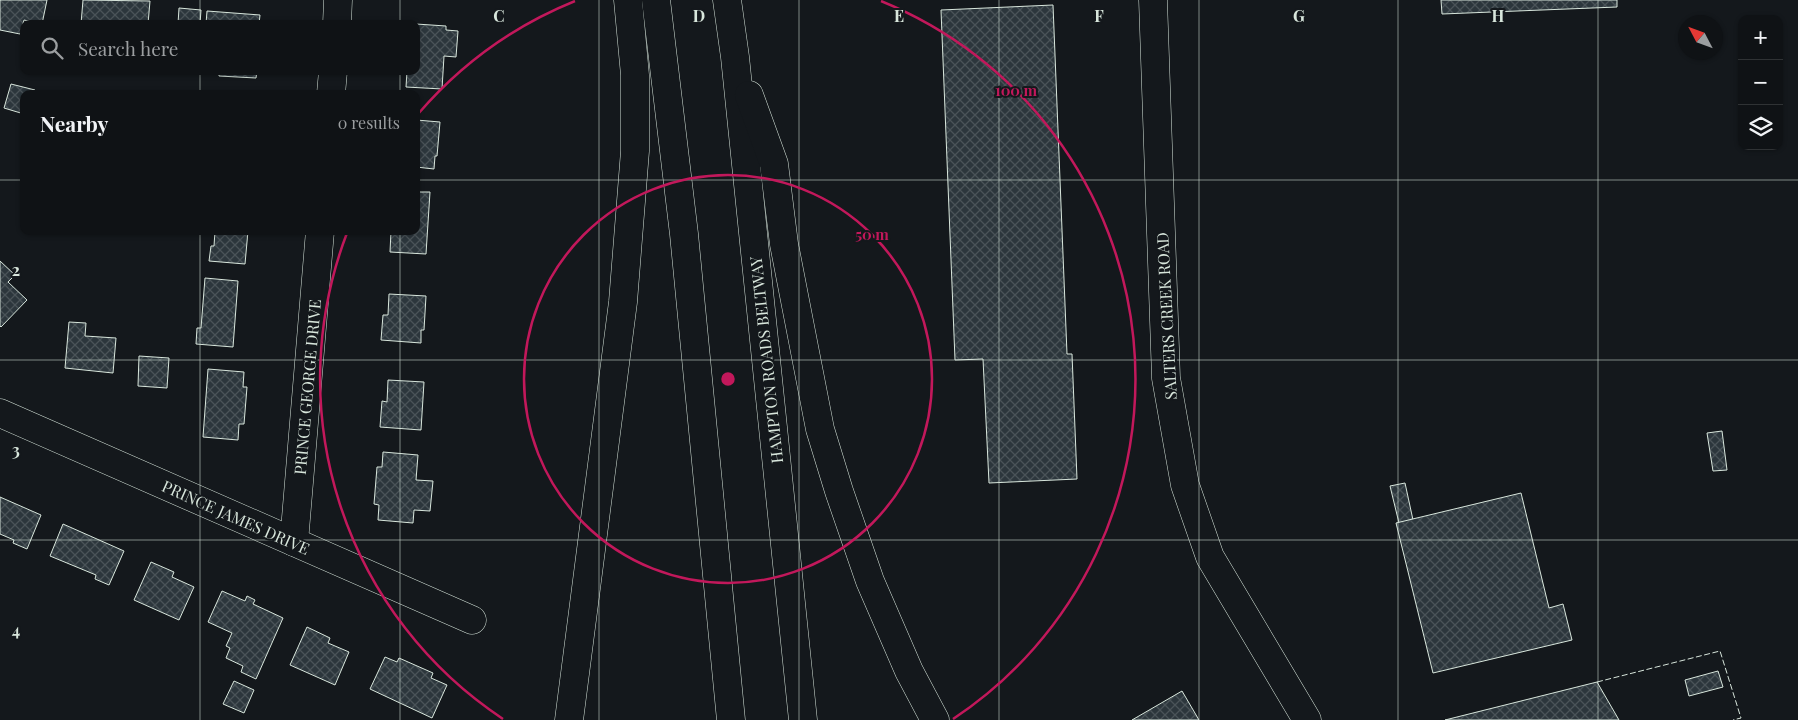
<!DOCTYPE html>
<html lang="en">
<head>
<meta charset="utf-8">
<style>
	body { margin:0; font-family:"Playfair Display",serif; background:#1d2022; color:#f1f3f6 }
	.controls { position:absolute; right:15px; top:15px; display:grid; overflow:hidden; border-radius:10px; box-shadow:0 1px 4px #0004 }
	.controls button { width:45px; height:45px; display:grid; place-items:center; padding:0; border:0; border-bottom:1px solid #2f3234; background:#0f1215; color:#f1f3f6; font:25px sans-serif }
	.compass { position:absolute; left:1678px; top:15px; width:45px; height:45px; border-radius:50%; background:#0f1215; box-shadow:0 1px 4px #0004; rotate:311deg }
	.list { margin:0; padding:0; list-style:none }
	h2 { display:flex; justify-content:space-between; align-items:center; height:65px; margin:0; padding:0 20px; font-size:21px }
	h2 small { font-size:16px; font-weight:400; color:#9b9ea0 }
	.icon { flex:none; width:28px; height:28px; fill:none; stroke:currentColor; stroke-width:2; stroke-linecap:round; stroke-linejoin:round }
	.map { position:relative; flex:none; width:1798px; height:720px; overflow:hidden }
	.search { position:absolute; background:#0f1215; box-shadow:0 1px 4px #0004; left:20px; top:20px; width:400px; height:55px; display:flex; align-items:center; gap:12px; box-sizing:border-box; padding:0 18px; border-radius:10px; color:#9b9ea0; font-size:19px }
	.panel { position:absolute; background:#0f1215; box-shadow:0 1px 4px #0004; left:20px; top:90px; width:400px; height:145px; border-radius:10px }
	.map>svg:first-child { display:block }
	.building { fill:url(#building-cross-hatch); stroke:#d8e6dc }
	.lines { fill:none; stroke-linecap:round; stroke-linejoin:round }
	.minor-casing { stroke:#d8e6dc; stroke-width:29 }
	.highway-casing { stroke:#d8e6dc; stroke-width:29 }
	.minor { stroke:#14181c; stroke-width:28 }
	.highway { stroke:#14181c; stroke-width:28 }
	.fence { stroke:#d8e6dc; stroke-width:1; stroke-dasharray:6 2.5; stroke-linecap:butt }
	.grid { fill:none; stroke:#d8e6dc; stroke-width:1; stroke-opacity:0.55 }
	.ring { fill:none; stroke:#c2185b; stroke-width:2.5 }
	.labels { text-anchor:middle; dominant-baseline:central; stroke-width:4; stroke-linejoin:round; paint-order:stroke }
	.street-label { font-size:16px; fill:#d8e6dc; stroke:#14181c }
	.grid-label { font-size:16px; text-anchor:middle; font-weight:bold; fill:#d8e6dc; stroke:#14181c; stroke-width:4; stroke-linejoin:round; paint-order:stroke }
	.centre { fill:#c2185b; stroke:#14181c; stroke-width:2.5 }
	.ring-label { font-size:15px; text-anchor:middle; font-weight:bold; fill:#c2185b; stroke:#14181c; stroke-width:4; stroke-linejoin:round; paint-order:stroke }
</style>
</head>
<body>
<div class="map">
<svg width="1798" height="720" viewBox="0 0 1798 720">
	<defs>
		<pattern id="building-cross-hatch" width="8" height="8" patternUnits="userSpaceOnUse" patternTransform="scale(1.25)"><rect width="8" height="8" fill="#2c363c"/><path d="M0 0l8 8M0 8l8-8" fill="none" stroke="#4a5358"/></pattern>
	</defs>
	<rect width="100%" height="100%" fill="#14181c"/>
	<g class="building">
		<path d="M0 0H47L42 24 24 20 20 34 0 30Z"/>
		<path d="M83 0 150 1 148 24H81Z"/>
		<path d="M1441 0H1617V7L1442 14Z"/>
		<path d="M1053 5 1067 354H1072L1077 479 989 483 983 359 955 360 941 10Z"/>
		<path d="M179 8 201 10 200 24H178Z"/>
		<path d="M207 11 260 15 259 24H206Z"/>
		<path d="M416 24 446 26V30L458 31 456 57 444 56 442 89 406 87 407 71H416Z"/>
		<path d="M219 71H257L256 78 219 76Z"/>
		<path d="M11 84 35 90 34 94H24V114L4 108Z"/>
		<path d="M416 120 440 122 437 156H435L434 169 416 167Z"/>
		<path d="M416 192H430L426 254 390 252 391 231H416Z"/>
		<path d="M215 231H248L245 264 209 261 211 246H214Z"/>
		<path d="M0 261 15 275 8 282 27 300 1 327 0 326Z"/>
		<path d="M205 278 238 281 233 347 196 344 197 328H201Z"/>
		<path d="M389 294 426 296 424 330H421V343L381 340 383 315H388Z"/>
		<path d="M69 322 86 323 85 336 116 338 113 373 65 368Z"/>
		<path d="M139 356 169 358 167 388 138 386Z"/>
		<path d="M208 369 244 372 243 387H247L244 424H239L238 440 203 437Z"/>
		<path d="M388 380 424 382 421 430 380 427 382 401 387 402Z"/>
		<path d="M1722 431 1727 470 1713 471 1707 433Z"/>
		<path d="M383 452 418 455 416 480 433 481 430 511 414 510 413 523 378 520 379 505 374 504 377 467H382Z"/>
		<path d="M1405 483 1413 520 1399 523 1390 486Z"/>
		<path d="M1521 493 1549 608 1563 604 1572 640 1433 673 1396 523Z"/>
		<path d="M0 497 41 515 27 549 13 543 14 540 0 534Z"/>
		<path d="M63 524 124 551 109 585 95 579 96 575 50 556Z"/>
		<path d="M151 562 174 572 172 577 194 587 179 620 134 600Z"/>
		<path d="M222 591 245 601 247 596 255 600 253 604 283 618 256 679 241 672 243 666 226 658 230 648 226 646 232 633 208 622Z"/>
		<path d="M307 627 330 638 328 643 349 652 335 685 290 665Z"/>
		<path d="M385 657 397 662 399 658 433 673 431 678 447 685 432 718 370 689Z"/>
		<path d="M1718 671 1723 687 1689 696 1685 680Z"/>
		<path d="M234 681 254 690 244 713 223 704Z"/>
		<path d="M1597 682 1619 720H1445Z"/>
		<path d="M1182 691 1199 720H1132Z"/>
	</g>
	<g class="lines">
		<g class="minor-casing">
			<g id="minor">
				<path d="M1153 0 1166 378 1185 485 1210 557 1307 720"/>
				<path d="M337 24 338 0"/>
				<path d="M331 94 333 71"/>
				<path d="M0 413 472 620"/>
				<path d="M294 542 320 231"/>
			</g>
		</g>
		<g class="highway-casing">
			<g id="highway">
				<path d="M656 0 684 234 731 720"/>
				<path d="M727 0 735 57 803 720"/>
				<path d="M749 95 774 164 784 244 820 429 839 491 870 581 909 671 935 720"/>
				<path d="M569 720 623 302 635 151V75L628 0"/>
			</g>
		</g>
		<use href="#minor" class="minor"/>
		<use href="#highway" class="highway"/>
		<path class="fence" d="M1597 682 1720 651 1741 718 1733 720"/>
	</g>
	<path class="grid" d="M200 0V24M400 0V24M599 0V720M799 0V720M999 0V720M1199 0V720M1398 0V720M1598 0V720M200 71V94M400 71V94M0 180H24M416 180H1798M200 231V720M400 231V720M0 360H1798M0 540H1798"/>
	<g class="ring">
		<circle cx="728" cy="379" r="204"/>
		<path d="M503 719A408 408 0 0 1 347 233M418 114A408 408 0 0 1 575 1M881 1A408 408 0 0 1 953 719"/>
	</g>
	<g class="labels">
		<g class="street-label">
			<text transform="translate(1166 316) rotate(-93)">SALTERS CREEK ROAD</text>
			<text transform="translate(766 360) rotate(-96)">HAMPTON ROADS BELTWAY</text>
			<text transform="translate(307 387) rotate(-85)">PRINCE GEORGE DRIVE</text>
			<text transform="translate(236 517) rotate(24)">PRINCE JAMES DRIVE</text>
		</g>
	</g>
	<g class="grid-label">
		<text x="499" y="22">C</text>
		<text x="699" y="22">D</text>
		<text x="899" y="22">E</text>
		<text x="1099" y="22">F</text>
		<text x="1299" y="22">G</text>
		<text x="1498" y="22">H</text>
		<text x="16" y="276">2</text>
		<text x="16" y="456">3</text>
		<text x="16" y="636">4</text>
	</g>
	<circle cx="728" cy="379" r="8" class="centre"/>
	<g class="ring-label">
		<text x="1016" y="96">100 m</text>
		<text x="872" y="240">50 m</text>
	</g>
</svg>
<div class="controls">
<button>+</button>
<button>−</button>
<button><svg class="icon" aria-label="layers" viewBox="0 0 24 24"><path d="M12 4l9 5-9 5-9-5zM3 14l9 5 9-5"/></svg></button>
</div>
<svg class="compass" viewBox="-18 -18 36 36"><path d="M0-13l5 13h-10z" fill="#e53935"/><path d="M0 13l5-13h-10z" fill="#9b9ea0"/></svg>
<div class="search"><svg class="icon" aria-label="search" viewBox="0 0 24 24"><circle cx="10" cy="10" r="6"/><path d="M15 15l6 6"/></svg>Search here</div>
<section class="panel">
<h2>Nearby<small>0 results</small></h2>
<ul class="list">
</ul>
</section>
</div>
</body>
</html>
